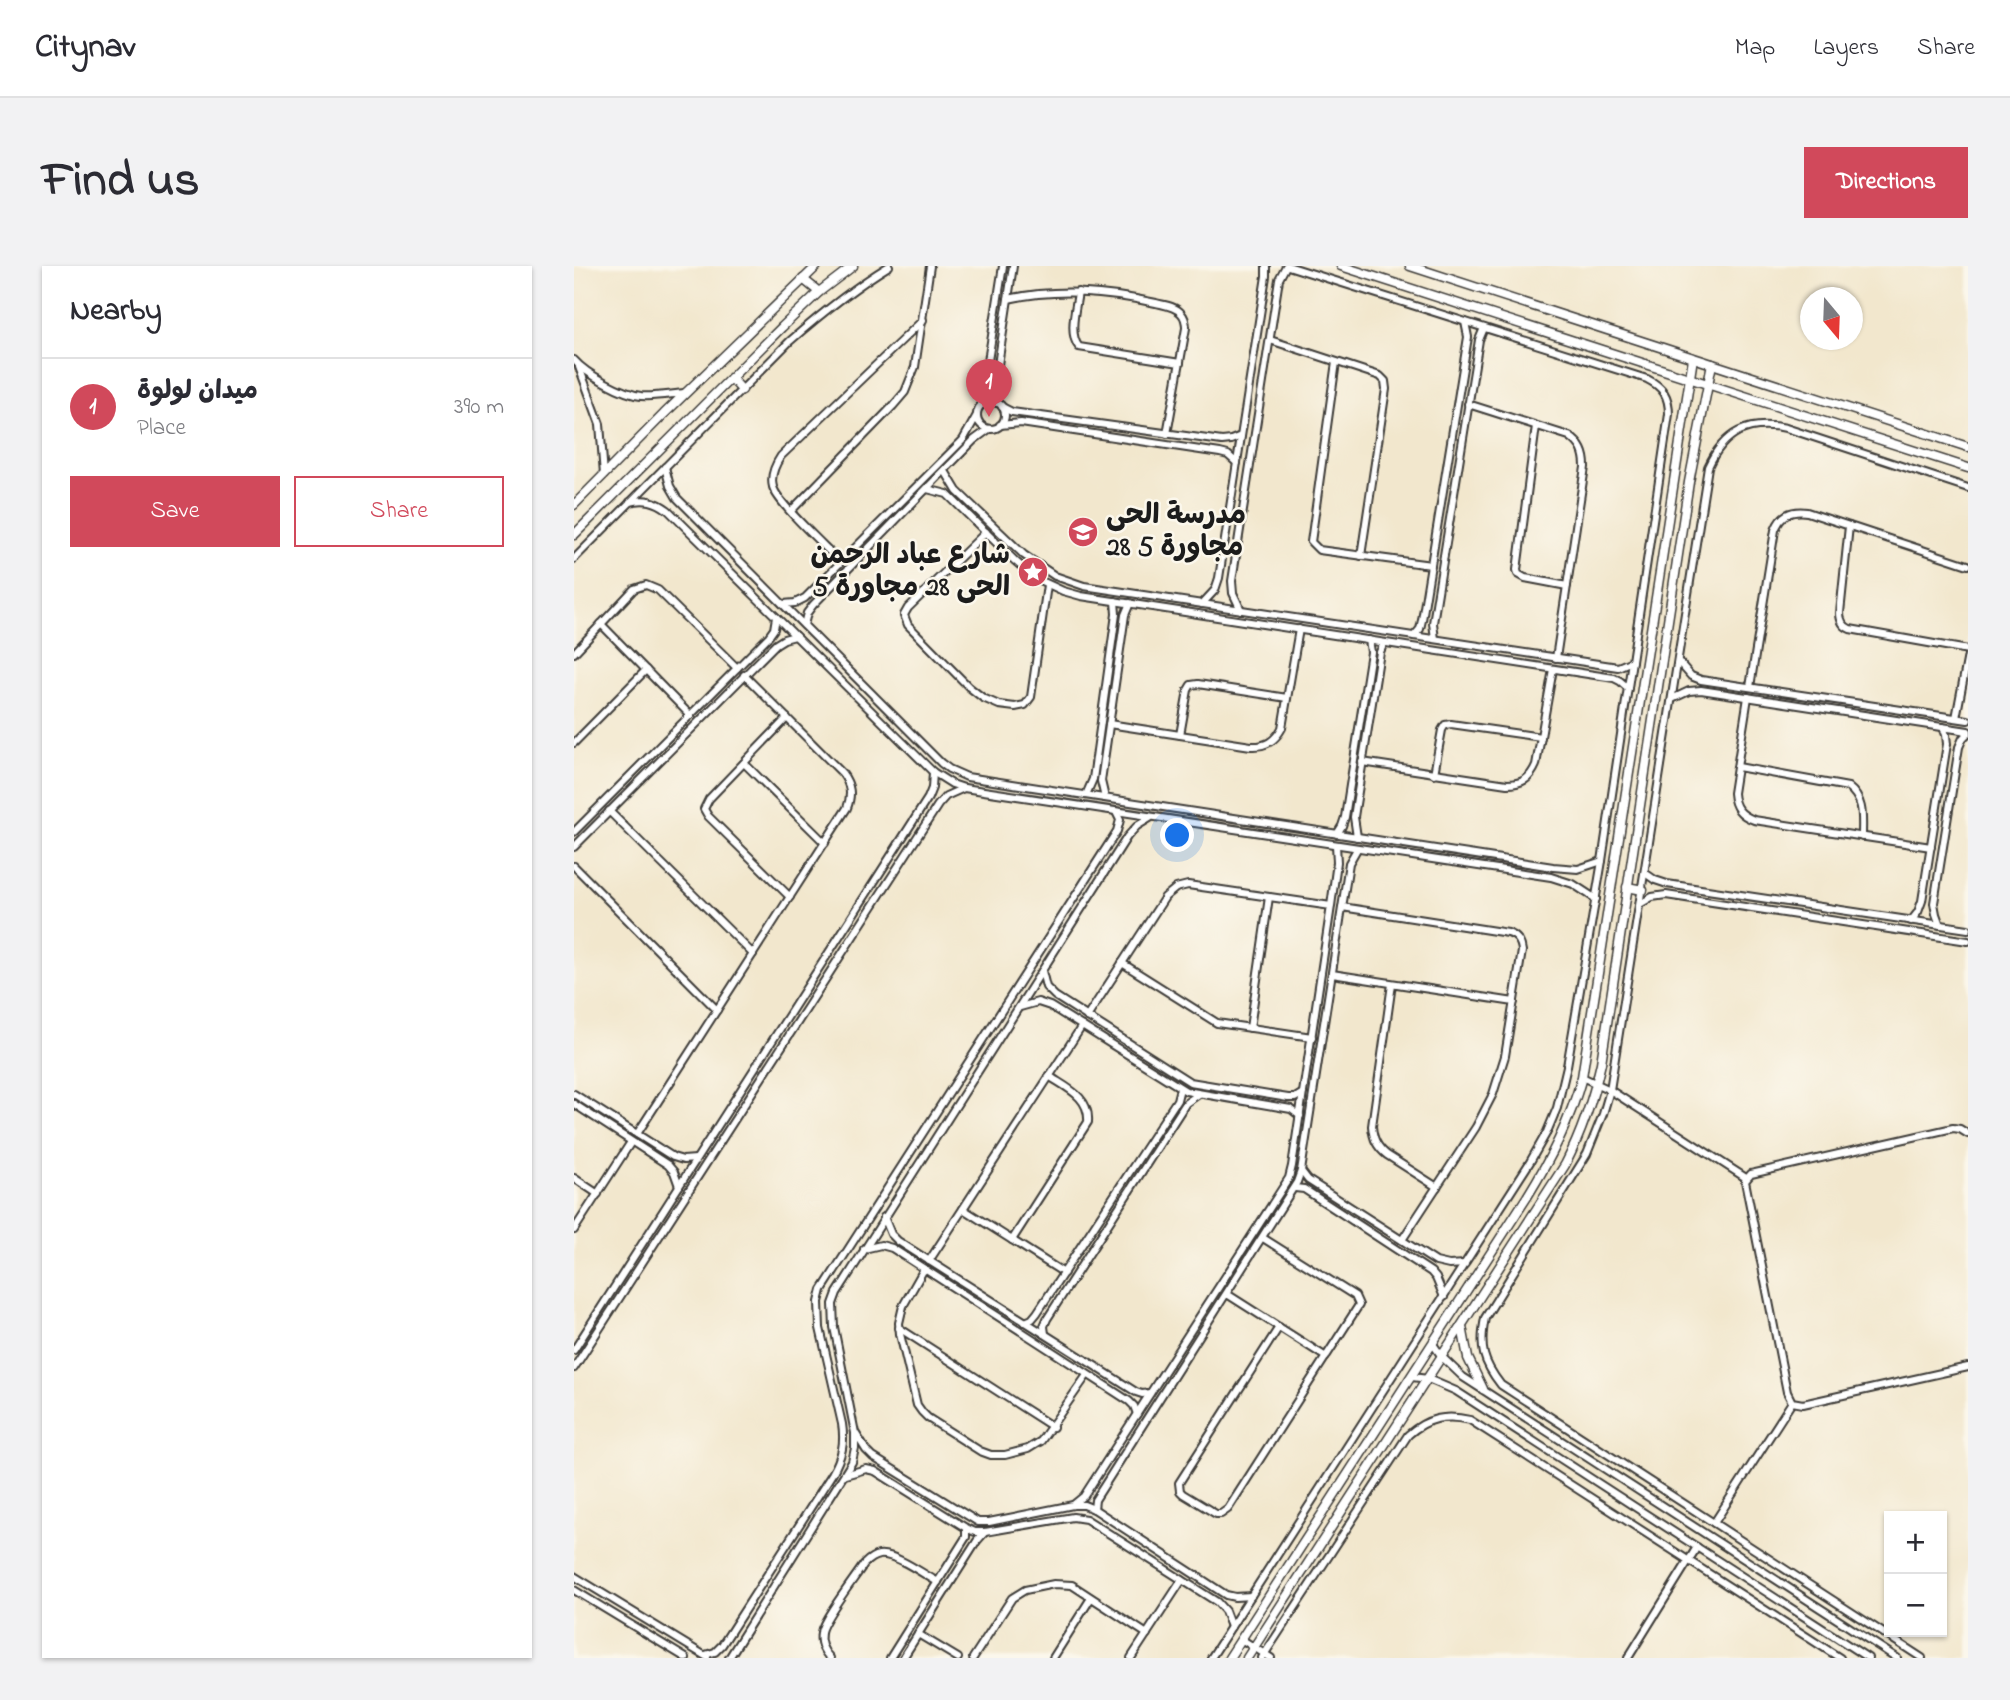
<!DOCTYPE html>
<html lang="en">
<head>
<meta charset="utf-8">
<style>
	body { margin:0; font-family:"Indie Flower","Playpen Sans Arabic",sans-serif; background:#f2f2f3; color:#2b2b33 }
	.controls { position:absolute; right:21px; bottom:21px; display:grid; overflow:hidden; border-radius:0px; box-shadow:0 2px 5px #0004 }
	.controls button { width:63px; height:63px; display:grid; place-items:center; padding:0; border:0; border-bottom:2px solid #e1e1e2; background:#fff; color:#2b2b33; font:35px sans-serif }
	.compass { position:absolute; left:1226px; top:21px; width:63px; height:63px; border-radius:50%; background:#fff; box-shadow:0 2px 5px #0004; rotate:161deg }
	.you { position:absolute; left:604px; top:570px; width:24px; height:24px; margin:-18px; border:5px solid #fff; border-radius:50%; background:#1a73e8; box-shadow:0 0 0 10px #1a73e833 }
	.badge { display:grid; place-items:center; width:46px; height:46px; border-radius:50%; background:#d1495b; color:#fff; font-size:23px; font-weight:700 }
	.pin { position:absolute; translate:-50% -58px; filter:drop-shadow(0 2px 4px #0008) }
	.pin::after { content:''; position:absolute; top:37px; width:24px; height:21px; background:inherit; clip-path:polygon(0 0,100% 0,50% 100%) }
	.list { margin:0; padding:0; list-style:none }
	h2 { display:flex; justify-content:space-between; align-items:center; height:91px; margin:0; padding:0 28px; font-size:30px }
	h2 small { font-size:23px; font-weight:400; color:#7c7c81 }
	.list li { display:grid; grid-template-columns:46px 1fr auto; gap:21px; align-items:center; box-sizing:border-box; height:98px; padding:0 28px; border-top:2px solid #e1e1e2 }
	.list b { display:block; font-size:26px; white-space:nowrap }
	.list p { margin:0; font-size:23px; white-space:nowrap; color:#7c7c81 }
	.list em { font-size:23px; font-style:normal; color:#7c7c81 }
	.actions { display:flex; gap:14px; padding:21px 28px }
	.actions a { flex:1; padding:16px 0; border:2px solid #d1495b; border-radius:0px; text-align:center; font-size:24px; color:#d1495b }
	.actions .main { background:#d1495b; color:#fff }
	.map { position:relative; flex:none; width:1394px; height:1392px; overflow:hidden; border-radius:0px }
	header { display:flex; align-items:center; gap:42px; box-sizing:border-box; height:98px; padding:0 35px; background:#fff; border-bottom:2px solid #e1e1e2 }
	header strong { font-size:33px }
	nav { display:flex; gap:38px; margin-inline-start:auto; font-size:24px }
	.intro { display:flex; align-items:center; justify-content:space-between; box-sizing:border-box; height:168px; padding:0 42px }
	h1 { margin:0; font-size:49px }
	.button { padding:18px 32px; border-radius:0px; background:#d1495b; color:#fff; font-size:24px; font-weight:700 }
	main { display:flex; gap:42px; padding:0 42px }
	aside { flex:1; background:#fff; border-radius:0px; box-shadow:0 2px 5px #0004 }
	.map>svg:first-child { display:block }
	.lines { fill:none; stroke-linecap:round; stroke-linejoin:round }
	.minor-casing { stroke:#3c3a37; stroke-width:10 }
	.tertiary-casing { stroke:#3c3a37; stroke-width:11 }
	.minor { stroke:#fff; stroke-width:6 }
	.tertiary { stroke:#fff; stroke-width:8 }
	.labels { text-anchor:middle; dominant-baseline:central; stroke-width:5; stroke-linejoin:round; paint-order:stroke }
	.poi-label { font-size:28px; font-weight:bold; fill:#1c1c1c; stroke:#fbf7ec; text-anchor:start }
</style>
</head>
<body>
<header>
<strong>Citynav</strong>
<nav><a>Map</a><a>Layers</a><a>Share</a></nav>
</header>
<div class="intro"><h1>Find us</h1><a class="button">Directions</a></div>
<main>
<aside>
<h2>Nearby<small></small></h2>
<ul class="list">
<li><span class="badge">1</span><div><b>ميدان لولوة</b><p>Place</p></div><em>390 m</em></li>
</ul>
<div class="actions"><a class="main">Save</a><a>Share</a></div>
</aside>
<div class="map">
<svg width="1394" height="1392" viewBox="0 0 1394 1392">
	<rect width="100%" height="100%" fill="#fbf7ec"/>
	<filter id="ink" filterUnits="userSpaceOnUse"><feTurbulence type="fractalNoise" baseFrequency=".0143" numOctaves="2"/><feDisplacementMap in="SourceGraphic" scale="14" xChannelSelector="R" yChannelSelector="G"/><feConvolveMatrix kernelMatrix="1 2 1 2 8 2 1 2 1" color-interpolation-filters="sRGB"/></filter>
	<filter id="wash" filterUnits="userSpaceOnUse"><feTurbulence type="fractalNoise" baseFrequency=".00686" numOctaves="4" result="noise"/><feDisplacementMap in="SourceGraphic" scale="28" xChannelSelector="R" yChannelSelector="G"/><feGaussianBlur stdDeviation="1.57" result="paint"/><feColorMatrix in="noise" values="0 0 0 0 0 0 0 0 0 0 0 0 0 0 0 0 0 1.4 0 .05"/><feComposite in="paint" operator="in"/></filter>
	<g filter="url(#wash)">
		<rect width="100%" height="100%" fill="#f2e7cd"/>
	</g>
	<g filter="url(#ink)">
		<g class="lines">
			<g class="minor-casing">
				<g id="minor">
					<path d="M504 26C502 42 494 68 505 81L606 97"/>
					<path d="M434 33C484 22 532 26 582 37 590 39 601 40 607 47 611 51 612 56 612 62L593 168"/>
					<path d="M696 74 806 110 811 115 812 123 787 290"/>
					<path d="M0 94C12 108 49 128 67 130 82 131 97 128 111 127"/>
					<path d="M762 96 737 276 745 284 857 299"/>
					<path d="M5 101 26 158 30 209"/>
					<circle cx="417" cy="149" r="14"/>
					<path d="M422 137V112L439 0"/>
					<path d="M894 138 995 170C1007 178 1011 187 1011 201L982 392"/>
					<path d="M407 139 429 0"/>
					<path d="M428 141 438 146 648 175 657 174 667 170"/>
					<path d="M426 159 447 157 646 187 654 189 663 197"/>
					<path d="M962 160 943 304 944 308 951 312 993 320"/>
					<path d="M91 201 96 220 103 232 367 497 375 503 393 511 979 601 1004 603 1028 595"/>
					<path d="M371 205 383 225 450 289 481 310 510 320 1044 401 1058 395"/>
					<path d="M353 223 373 228 441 295 461 312 489 325 507 330 1040 412 1046 415 1054 422"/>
					<path d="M56 236C71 232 82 235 94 244L359 506 378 518 390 522 977 611 999 618 1022 633"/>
					<path d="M217 245 319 140 331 126 341 101 356 0"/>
					<path d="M1275 260 1266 347C1266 355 1269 360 1276 363L1394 384"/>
					<path d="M412 266 334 342 330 349 334 359 395 421 409 432 425 439 441 441 451 439 457 431 473 319"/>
					<path d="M0 293 216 75C248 47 279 22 315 0"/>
					<path d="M266 296C252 281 204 238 199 221 196 210 201 199 207 190L349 54"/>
					<path d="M209 338 221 337 231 332 389 174 403 149"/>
					<path d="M628 338 641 324 645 312 692 10V0"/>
					<path d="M667 344 659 327 658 315 705 13 712 0"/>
					<path d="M27 358 116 449"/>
					<path d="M230 359 233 347 239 339 400 174 415 163"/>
					<path d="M840 370 846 363 848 354 894 71 891 56"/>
					<path d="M861 373 859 357 905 74 910 62"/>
					<path d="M0 387 60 323 72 319 84 324 163 402"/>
					<path d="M1104 395 1117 410 1127 414 1394 454"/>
					<path d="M1176 421 1201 264C1207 249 1216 244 1233 246L1394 299"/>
					<path d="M1174 431 1159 527C1160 541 1166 549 1180 554L1357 581"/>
					<path d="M1098 433 1115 425 1127 424 1394 465"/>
					<path d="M213 452 135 533 130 543 134 550 216 631"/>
					<path d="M1382 452 1394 389"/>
					<path d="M535 458 677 480C692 481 701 475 708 462L725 363"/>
					<path d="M606 469 614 424 617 419 624 418 713 432"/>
					<path d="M0 477 72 404"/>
					<path d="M788 496 933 518C948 518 956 513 962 499L979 403"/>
					<path d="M170 497 251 577"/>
					<path d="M1164 501 1274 521C1291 534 1288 551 1288 571"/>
					<path d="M860 508 868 464 871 459 877 458 967 471"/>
					<path d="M512 529 519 513 542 348 541 335"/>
					<path d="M531 532 527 515 551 349 556 337"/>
					<path d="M35 545 179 688"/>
					<path d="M0 566 195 370 200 363 202 351"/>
					<path d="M763 568 768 560 771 551 797 386 795 374"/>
					<path d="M783 571 780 551 806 386 810 377"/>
					<path d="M0 581 202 378 210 373 221 370"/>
					<path d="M0 600 143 744"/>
					<path d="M1071 607 1081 614 1093 618 1394 663"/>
					<path d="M1066 638 1078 631 1092 629 1394 675"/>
					<path d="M768 641 934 667C943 670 947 675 948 685L931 790 919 828 902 861 828 974"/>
					<path d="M1337 655 1344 646 1348 635 1373 478 1372 469 1369 461"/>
					<path d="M1366 659 1362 648 1360 637 1385 481 1389 472 1394 467"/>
					<path d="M548 697 643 757 738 771"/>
					<path d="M468 705 472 721 481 730 616 816 714 832H721L729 827"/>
					<path d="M758 708 940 736"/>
					<path d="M818 718 798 860C799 873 803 881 813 889L863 921"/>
					<path d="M446 741 464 736 476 740 612 825 717 843 726 850"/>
					<path d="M513 751 591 631 602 622 614 619 757 640"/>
					<path d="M676 762 695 631"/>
					<path d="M1008 811 1036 824 1172 912"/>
					<path d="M0 828 99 891 109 894 122 893"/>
					<path d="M0 838 94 899 100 906 105 920"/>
					<path d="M63 868 273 542C278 529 277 519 268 507L170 409"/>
					<path d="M1394 868 1386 863 1379 862 1177 908 1171 915 1213 1126 1218 1136 1229 1138 1394 1101"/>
					<path d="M727 905 734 914 862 996 875 999 891 998"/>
					<path d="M0 912 24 928"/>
					<path d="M721 922 730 923 857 1006 862 1012 870 1031"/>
					<path d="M389 943 490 1007"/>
					<path d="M310 951 317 968 324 975 562 1126 568 1128 576 1127"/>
					<path d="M0 964 57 876"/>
					<path d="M689 972 781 1030 785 1039 654 1243 647 1248H642L609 1228 606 1225 605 1217 705 1061"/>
					<path d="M438 974 514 856C516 831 493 822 475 810"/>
					<path d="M290 983 307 979 318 982 555 1135 560 1140 563 1148"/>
					<path d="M355 995 508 760"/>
					<path d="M350 1003 329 1040 325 1057 326 1068 343 1139 348 1146 354 1152 406 1185 417 1189H431L454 1183 467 1175 513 1109"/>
					<path d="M653 1028 752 1091"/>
					<path d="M451 1056 458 1053 463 1047 603 834 606 822"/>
					<path d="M325 1062 479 1161"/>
					<path d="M471 1068 470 1060 473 1053 612 837 625 828"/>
					<path d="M859 1078 868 1091 889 1111 1323 1392"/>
					<path d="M0 1084 354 532 358 522 359 506"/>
					<path d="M0 1102 364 539 372 530 390 522"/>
					<path d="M838 1111 854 1113 882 1125 1294 1392"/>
					<path d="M282 1168 292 1184 299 1191 404 1256H415L499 1239H510L520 1243 652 1329 661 1331 677 1330"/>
					<path d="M271 1209 292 1203 301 1205 392 1262 401 1266H411L499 1251 512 1253 643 1336 651 1345 657 1361"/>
					<path d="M499 1239 510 1230 715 912 718 900 757 640 763 596 762 579"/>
					<path d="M520 1243 521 1234 723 916 727 905 775 597 783 583"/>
					<path d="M1140 1257 1218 1136"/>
					<path d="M0 1310 133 1391"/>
					<path d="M0 1324 112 1392"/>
					<path d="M344 1368 384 1392"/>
					<path d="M667 1373 697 1392"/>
					<path d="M131 1389 141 1386 148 1379 258 1208C268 1191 271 1177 268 1158L246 1062 245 1036 248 1024 543 565 546 554 542 546"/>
					<path d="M155 1392 278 1196 281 1182V1167L260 1061 259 1038 263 1027 553 571 563 560 576 552"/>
					<path d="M256 1392C249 1385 245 1377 247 1366 249 1353 281 1312 290 1298 294 1294 299 1290 305 1289 321 1287 349 1308 364 1316"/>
					<path d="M316 1392 392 1271V1262"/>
					<path d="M329 1392 403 1275 411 1266"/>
					<path d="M399 1392 438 1332 451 1324 480 1318 498 1319 573 1368"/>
					<path d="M479 1392 517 1332"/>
					<path d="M557 1392 608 1314"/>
					<path d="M637 1392 956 896 973 866 983 842 993 800 1028 595 1095 148C1095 130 1089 121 1073 113L714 0"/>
					<path d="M688 1392 834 1169C853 1152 872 1148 896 1154L1266 1392"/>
					<path d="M1054 1392 1123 1281"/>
					<path d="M1348 1392 927 1119C909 1096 905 1082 911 1052L1013 888 1029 848 1036 824 1134 201C1150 166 1174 154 1212 162L1394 222"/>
				</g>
			</g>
			<g class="tertiary-casing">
				<g id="tertiary">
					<path d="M767 0 1394 202"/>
					<path d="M836 0 1394 181"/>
					<path d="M229 13 245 26"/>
					<path d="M157 112 168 124"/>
					<path d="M0 239 90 148 243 0"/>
					<path d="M0 269 208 61 245 26 279 0"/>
					<path d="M1053 621 1069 624"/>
					<path d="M888 1060 894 1092 909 1123"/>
					<path d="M655 1392 953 931C977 892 996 855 1008 811L1119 92"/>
					<path d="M673 1392 991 899C1008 866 1019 833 1027 797L1115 216 1138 98"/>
				</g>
			</g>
			<use href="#minor" class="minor"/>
			<use href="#tertiary" class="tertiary"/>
		</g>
	</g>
	<defs>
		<g id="school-disc" transform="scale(1.575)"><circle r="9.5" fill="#d1495b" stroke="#fbf7ec"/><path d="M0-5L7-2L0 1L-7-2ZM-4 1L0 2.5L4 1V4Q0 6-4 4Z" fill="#fff"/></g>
		<g id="sight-disc" transform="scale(1.575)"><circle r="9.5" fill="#d1495b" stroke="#fbf7ec"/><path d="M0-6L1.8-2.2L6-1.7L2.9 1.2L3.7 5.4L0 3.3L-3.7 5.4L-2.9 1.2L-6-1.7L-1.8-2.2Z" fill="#fff"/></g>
	</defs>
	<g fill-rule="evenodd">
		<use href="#school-disc" x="509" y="266"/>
		<use href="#sight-disc" x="459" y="306"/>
	</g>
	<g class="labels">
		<g class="poi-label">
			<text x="532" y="250">مدرسة الحى<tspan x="532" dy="32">28 مجاورة 5</tspan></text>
			<text x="436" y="290" text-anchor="end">شارع عباد الرحمن<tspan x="436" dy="32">الحى 28 مجاورة 5</tspan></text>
		</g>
	</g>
</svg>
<div class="controls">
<button>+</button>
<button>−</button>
</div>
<svg class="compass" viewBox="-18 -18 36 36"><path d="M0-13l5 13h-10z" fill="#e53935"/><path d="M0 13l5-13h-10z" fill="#7c7c81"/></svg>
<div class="you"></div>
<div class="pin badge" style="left:415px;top:151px">1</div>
</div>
</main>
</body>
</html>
